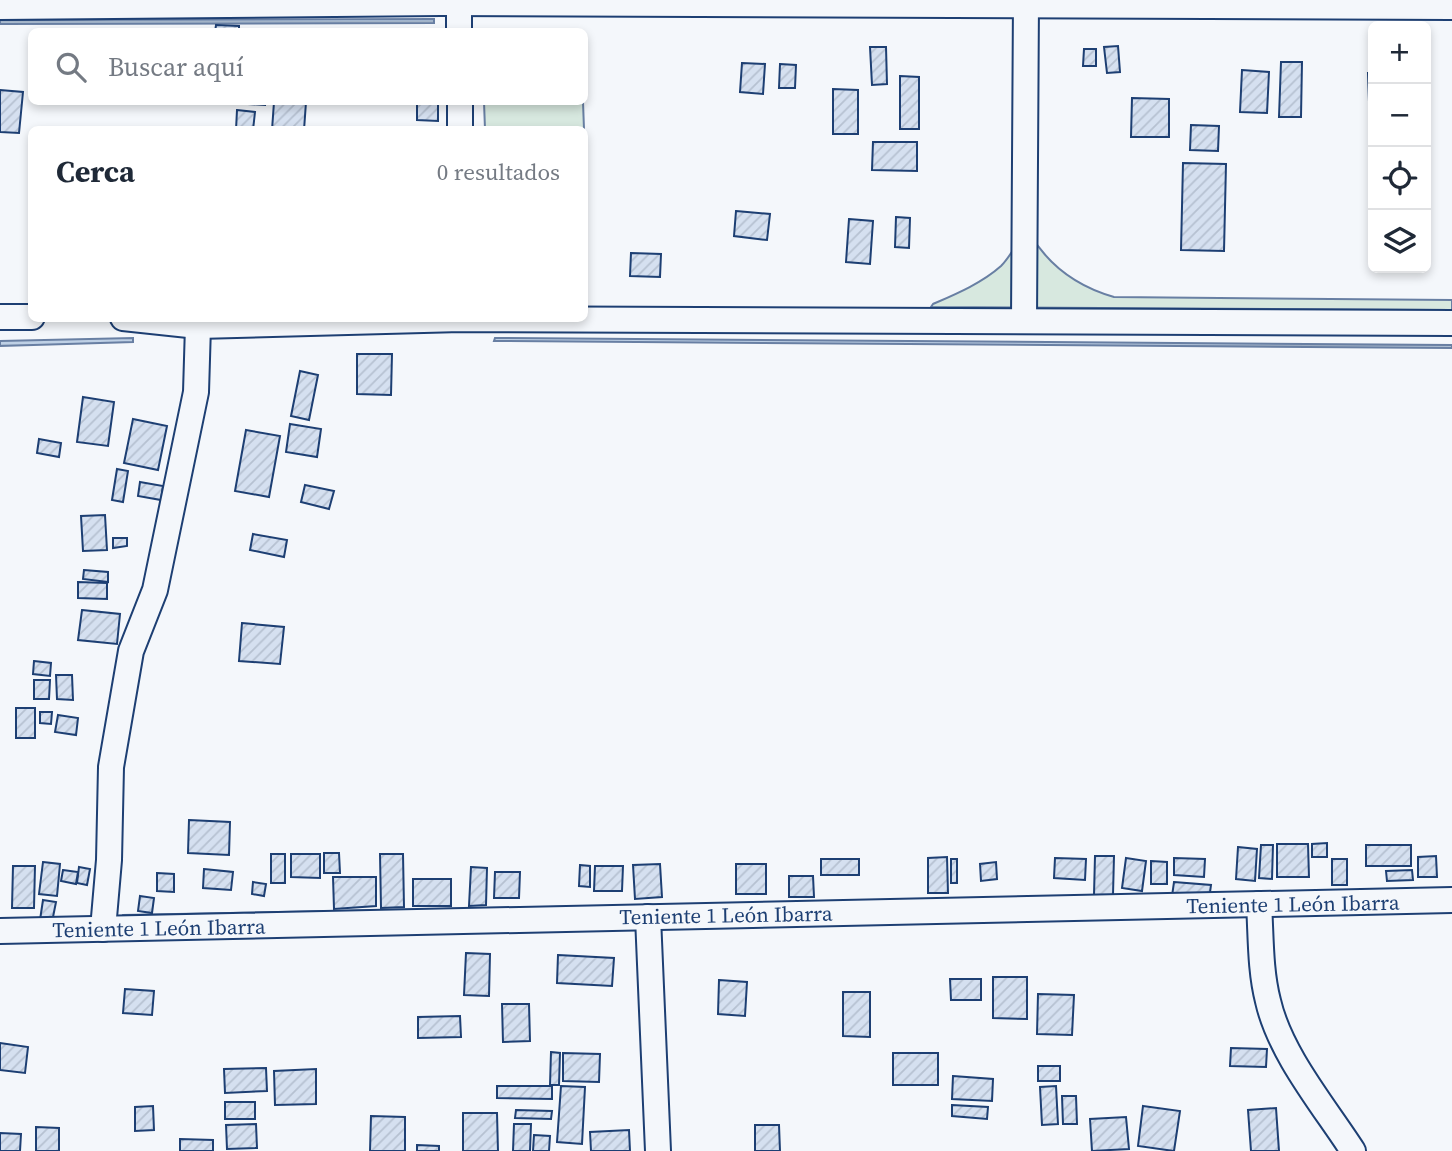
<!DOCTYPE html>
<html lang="es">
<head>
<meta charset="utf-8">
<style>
	body { margin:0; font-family:"Source Serif 4",serif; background:#f6f6f7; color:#1f2937 }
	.controls { position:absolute; right:21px; top:21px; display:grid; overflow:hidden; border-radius:10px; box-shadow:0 4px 10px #0003 }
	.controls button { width:63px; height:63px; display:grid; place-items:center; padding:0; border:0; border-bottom:2px solid #e0e1e3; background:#fff; color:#1f2937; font:35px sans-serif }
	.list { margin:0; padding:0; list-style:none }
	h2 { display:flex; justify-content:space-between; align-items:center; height:91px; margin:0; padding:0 28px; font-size:30px }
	h2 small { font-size:23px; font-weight:400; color:#747a83 }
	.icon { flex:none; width:38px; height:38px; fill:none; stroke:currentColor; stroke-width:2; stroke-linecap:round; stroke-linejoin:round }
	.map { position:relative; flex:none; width:1452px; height:1151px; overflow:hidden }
	.search { position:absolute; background:#fff; box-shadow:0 4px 10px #0003; left:28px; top:28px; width:560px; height:77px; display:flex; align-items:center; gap:18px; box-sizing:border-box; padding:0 24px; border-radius:10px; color:#747a83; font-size:26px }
	.panel { position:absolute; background:#fff; box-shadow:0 4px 10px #0003; left:28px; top:126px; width:560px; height:196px; border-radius:10px }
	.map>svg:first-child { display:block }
	.green { fill:#d7e8df; stroke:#687fa3; stroke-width:2 }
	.water { fill:url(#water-rules); stroke:#687fa3; stroke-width:2 }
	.building { fill:url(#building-hatch); stroke:#1d3f73; stroke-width:2 }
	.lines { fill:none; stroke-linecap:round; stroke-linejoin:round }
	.street-casing { stroke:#1d3f73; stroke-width:28 }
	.street { stroke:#f4f7fb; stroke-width:24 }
	.labels { text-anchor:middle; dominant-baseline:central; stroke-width:5; stroke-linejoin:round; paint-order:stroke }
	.street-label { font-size:21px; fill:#1d3f73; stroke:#f4f7fb }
</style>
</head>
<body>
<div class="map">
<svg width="1452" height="1151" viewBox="0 0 1452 1151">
	<defs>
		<pattern id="water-rules" width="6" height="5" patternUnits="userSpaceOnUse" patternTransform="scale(1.75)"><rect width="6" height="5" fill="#bed0e5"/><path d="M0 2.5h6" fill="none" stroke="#9aaabe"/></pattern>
		<pattern id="building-hatch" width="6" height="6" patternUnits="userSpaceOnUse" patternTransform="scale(1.75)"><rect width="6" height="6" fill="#d5e0f0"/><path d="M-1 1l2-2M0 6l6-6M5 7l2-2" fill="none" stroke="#b6c1d1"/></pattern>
	</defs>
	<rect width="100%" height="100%" fill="#f4f7fb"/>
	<g class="green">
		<path d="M484 102H583L584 129H485Z"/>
		<path d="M1030 234C1049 266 1079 287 1114 297L1452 300V310L931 307 933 304C956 294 982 283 1001 266 1013 254 1015 241 1030 234Z"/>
	</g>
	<g class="water">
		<path d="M434 19V23L0 24V20Z"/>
		<path d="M133 338V342L0 346V341Z"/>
		<path d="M495 338 1452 345V348L494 341Z"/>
		<path d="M1076 897 122 917 123 915Z"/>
	</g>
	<g class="building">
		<path d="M216 25 239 26V32H215Z"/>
		<path d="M1118 46 1120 72 1107 73 1104 47Z"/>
		<path d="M870 47H886L887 84 872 85Z"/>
		<path d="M1084 49H1096V66H1083Z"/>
		<path d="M1281 62H1302L1301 117H1279Z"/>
		<path d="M742 63 765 64 763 94 740 92Z"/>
		<path d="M780 64 796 65 795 88H779Z"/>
		<path d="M1242 70 1269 72 1267 113 1240 112Z"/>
		<path d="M1368 73H1373V130H1370Z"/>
		<path d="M900 76 919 77V129H900Z"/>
		<path d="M833 89 858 90V134H833Z"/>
		<path d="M0 90 23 92 19 133 0 132Z"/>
		<path d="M1132 98 1169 99V137H1131Z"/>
		<path d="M232 102H265V105L232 103Z"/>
		<path d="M274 102H306L304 130H272Z"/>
		<path d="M417 102H438V121L417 120Z"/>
		<path d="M237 110 255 112 253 130H236Z"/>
		<path d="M1191 125 1219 126 1218 151 1190 150Z"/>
		<path d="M873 142H917V171L872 170Z"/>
		<path d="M1183 163 1226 164 1224 251 1181 250Z"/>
		<path d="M736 211 770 214 767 240 734 236Z"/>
		<path d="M896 217 910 218 909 248 895 247Z"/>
		<path d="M849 219 873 221 870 264 846 262Z"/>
		<path d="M631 253 661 254 660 277 630 276Z"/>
		<path d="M357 354H392L391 395 357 394Z"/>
		<path d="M300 371 318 375 309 420 291 416Z"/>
		<path d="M83 397 114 402 108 446 77 442Z"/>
		<path d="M133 419 167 426 158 470 124 463Z"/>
		<path d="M290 424 321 429 317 457 286 452Z"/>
		<path d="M246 430 280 436 269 497 235 491Z"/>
		<path d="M39 439 61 443 59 457 37 453Z"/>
		<path d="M117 469 128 471 123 502 112 500Z"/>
		<path d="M140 482 163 486 161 500 138 496Z"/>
		<path d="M305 485 334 491 329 509 301 502Z"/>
		<path d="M105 515 107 550 83 551 81 516Z"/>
		<path d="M253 534 287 540 284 557 250 550Z"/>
		<path d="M113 538H127V546L113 548Z"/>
		<path d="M84 570 108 572V582L83 579Z"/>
		<path d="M78 582 107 583V599L78 598Z"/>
		<path d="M82 610 120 614 117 644 78 640Z"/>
		<path d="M242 623 284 627 280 664 239 661Z"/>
		<path d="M34 661 51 663 50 676 33 674Z"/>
		<path d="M56 675H72L73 700 57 699Z"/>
		<path d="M34 680H50L49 699H34Z"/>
		<rect x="16" y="708" width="19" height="30"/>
		<path d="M40 712H52L51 724 40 723Z"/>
		<path d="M58 715 78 718 76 735 55 732Z"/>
		<path d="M189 820 230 822 229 855 188 853Z"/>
		<path d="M1327 843V857H1312V844Z"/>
		<path d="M1277 844H1308L1309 877H1277Z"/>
		<path d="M1261 845H1273L1272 879 1259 878Z"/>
		<rect x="1366" y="845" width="45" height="21"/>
		<path d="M1238 847 1257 849 1255 881 1236 879Z"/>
		<path d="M324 853H339L340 873H324Z"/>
		<rect x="271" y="854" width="14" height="29"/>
		<path d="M291 854H320V878L291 877Z"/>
		<path d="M380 854H403L404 907 381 908Z"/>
		<path d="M1095 856H1114L1113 895H1094Z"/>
		<path d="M1436 856 1437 877H1418V857Z"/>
		<path d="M947 857 948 893H928V858Z"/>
		<path d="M1055 858 1086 859 1085 880 1054 878Z"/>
		<path d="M1126 858 1146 861 1142 891 1122 888Z"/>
		<path d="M1174 858 1205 859 1204 877 1174 875Z"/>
		<rect x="821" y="859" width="38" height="16"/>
		<rect x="951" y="859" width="6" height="24"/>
		<rect x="1332" y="859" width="15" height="26"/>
		<path d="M1151 861 1167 862V884H1151Z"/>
		<path d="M43 862 60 864 57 896 39 894Z"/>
		<path d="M996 862 997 879 981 881 980 864Z"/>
		<path d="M660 864 662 897 635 899 633 865Z"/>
		<rect x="736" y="864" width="30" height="30"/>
		<path d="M580 865 590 866V887L579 886Z"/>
		<path d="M13 866H35L34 908H12Z"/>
		<path d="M595 866H623L622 891H594Z"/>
		<path d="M79 867 90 869 87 885 77 883Z"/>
		<path d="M471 867 487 868 486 905 469 906Z"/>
		<path d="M204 869 233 872 231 890 203 888Z"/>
		<path d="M63 870 78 872 76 884 61 881Z"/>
		<path d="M1412 870 1413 880 1387 881 1386 871Z"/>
		<path d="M495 872H520L519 898H494Z"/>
		<path d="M157 873 174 874V892L157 891Z"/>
		<path d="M789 876H813L814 897H789Z"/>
		<path d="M333 877H376V906L334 909Z"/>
		<rect x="413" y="879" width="38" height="27"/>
		<path d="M253 882 266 884 264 896 252 894Z"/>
		<path d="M1174 882 1211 885 1209 900 1172 896Z"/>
		<path d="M140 896 154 898 152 913 138 911Z"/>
		<path d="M43 900 56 902 52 922 40 920Z"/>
		<path d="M466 953 490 954 489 996 464 995Z"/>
		<path d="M558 955 614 958 612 986 557 983Z"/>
		<path d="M993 977H1027V1019L993 1018Z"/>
		<path d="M950 979H981V1000H951Z"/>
		<path d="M719 980 747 982 745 1016 718 1014Z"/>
		<path d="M125 989 154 991 152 1015 123 1013Z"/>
		<path d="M843 992H870V1037L843 1036Z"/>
		<path d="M1038 994 1074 995 1072 1035 1037 1034Z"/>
		<path d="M502 1004H529L530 1041 503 1042Z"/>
		<path d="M460 1016 461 1037 418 1038V1017Z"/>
		<path d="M0 1043 28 1047 25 1073 0 1070Z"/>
		<path d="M1231 1048 1267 1049 1266 1067 1230 1066Z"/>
		<path d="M551 1052 560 1053 559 1085H550Z"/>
		<path d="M563 1053 600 1054 599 1082 563 1081Z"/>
		<rect x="893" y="1053" width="45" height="32"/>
		<rect x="1038" y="1066" width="22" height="15"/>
		<path d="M266 1068 267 1091 225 1093 224 1069Z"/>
		<path d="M316 1069V1104L275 1105 274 1071Z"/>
		<path d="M953 1076 993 1079 992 1101 952 1099Z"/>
		<path d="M497 1086H552V1099L497 1098Z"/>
		<path d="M561 1086 585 1087 582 1144 557 1142Z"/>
		<path d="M1056 1086 1058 1124 1042 1125 1040 1087Z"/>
		<path d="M1062 1096H1076L1077 1124H1063Z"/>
		<rect x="225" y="1102" width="30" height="17"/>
		<path d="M952 1105 988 1107 987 1119 952 1116Z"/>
		<path d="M153 1106 154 1130 135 1131V1107Z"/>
		<path d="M1143 1106 1180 1111 1174 1151 1138 1146Z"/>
		<path d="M1276 1108 1279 1151H1251L1248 1110Z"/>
		<path d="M516 1110 552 1111 551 1119 515 1118Z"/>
		<path d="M463 1113H497L498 1151H463Z"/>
		<path d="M371 1116 405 1117V1151H370Z"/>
		<path d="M1126 1117 1129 1149 1092 1151 1090 1119Z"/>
		<path d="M256 1124 257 1148 227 1149 226 1125Z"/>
		<path d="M514 1124H531L530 1151H513Z"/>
		<path d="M755 1125H779L780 1151H755Z"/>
		<path d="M36 1127 59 1128V1151H36Z"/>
		<path d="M629 1130 630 1151H591L590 1132Z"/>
		<path d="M0 1133 21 1134 20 1151H0Z"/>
		<path d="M534 1135 550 1136 549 1151H533Z"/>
		<path d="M180 1139 213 1140V1151H180Z"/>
		<path d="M417 1145 439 1146V1151H417Z"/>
	</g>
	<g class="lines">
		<g class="street-casing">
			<g id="street">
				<path d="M459 0V32"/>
				<path d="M0 7 441 3 1452 7"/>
				<path d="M460 102V130"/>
				<path d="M0 317H32"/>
				<path d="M123 318 198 326 461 319 1452 323"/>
				<path d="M1024 321 1026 0"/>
				<path d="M1259 904C1261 936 1260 970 1268 1001 1280 1054 1324 1106 1353 1151"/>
				<path d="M648 917 658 1151"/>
				<path d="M103 929 109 860 111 767 131 651 155 590 196 392 198 326"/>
				<path d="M0 931 1452 900"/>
			</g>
		</g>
		<use href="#street" class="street"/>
	</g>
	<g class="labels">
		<g class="street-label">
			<text transform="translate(1293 904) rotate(-1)">Teniente 1 León Ibarra</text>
			<text transform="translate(726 915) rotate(-1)">Teniente 1 León Ibarra</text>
			<text transform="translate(159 928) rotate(-1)">Teniente 1 León Ibarra</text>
		</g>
	</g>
</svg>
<div class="controls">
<button>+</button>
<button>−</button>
<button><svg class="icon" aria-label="locate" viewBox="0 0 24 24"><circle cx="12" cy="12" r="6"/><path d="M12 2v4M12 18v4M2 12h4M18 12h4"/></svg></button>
<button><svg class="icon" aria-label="layers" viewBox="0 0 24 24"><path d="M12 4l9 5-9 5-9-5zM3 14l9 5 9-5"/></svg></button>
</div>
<div class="search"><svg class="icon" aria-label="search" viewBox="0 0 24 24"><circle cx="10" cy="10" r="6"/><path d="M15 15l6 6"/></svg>Buscar aquí</div>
<section class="panel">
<h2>Cerca<small>0 resultados</small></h2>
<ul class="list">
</ul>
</section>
</div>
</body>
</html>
